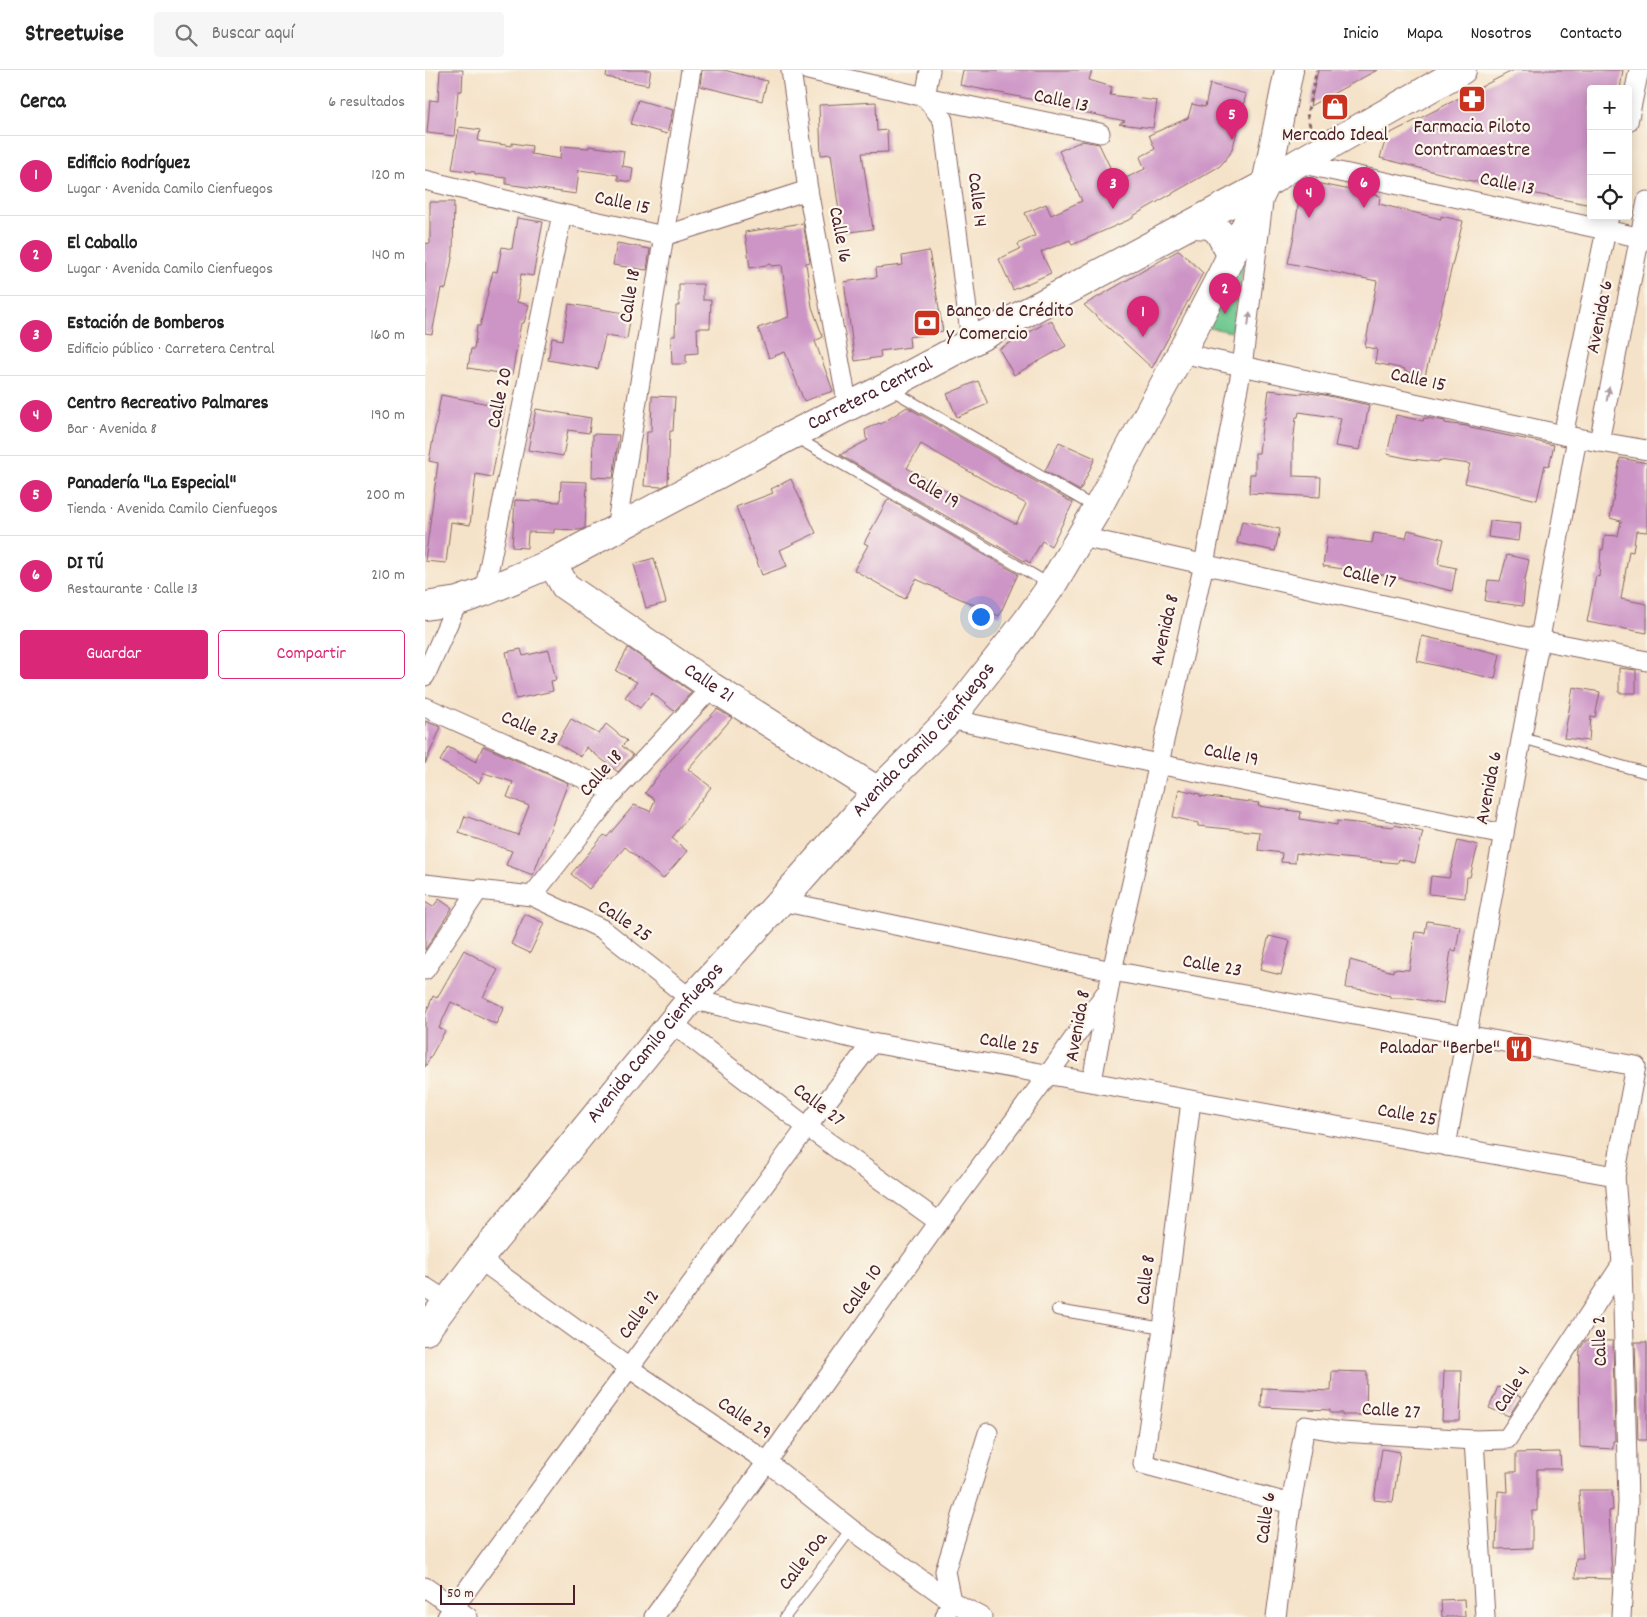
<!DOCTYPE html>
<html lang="es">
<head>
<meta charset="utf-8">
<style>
	body { margin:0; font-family:Dekko,sans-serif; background:#f6f6f6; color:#222 }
	.controls { position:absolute; right:15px; top:15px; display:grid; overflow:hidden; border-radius:5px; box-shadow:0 2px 12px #0003 }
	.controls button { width:45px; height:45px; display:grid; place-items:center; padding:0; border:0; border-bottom:1px solid #e0e0e0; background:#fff; color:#222; font:25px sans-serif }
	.scale { position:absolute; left:15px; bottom:12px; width:135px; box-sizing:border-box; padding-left:5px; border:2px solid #4a1f2b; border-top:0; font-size:14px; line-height:18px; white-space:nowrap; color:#4a1f2b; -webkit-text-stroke:4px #fbf7ec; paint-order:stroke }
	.you { position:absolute; left:555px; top:546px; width:18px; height:18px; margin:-12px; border:4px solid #fff; border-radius:50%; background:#1a73e8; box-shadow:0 0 0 8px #1a73e833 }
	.badge { display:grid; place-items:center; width:32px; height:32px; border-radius:50%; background:#db2777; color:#fff; font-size:16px; font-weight:700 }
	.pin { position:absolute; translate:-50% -41px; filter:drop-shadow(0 1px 2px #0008) }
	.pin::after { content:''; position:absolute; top:26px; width:18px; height:15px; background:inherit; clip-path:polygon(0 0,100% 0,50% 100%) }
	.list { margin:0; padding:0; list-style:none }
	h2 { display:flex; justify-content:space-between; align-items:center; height:65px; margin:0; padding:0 20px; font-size:21px }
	h2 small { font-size:16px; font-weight:400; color:#767676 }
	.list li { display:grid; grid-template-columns:32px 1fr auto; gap:15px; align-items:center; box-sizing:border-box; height:80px; padding:0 20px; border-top:1px solid #e0e0e0 }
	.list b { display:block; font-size:19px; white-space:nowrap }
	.list p { margin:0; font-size:16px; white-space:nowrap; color:#767676 }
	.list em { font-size:16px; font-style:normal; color:#767676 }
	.actions { display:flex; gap:10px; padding:15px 20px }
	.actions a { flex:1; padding:11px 0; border:1px solid #db2777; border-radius:5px; text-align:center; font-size:18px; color:#db2777 }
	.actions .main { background:#db2777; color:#fff }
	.icon { flex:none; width:28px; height:28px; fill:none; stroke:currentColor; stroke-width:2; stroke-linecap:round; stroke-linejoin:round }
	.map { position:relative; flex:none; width:1222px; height:1547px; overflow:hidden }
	header { display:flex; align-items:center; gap:30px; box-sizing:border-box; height:70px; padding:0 25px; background:#fff; border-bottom:1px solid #e0e0e0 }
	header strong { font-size:24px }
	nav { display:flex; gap:28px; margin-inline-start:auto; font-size:18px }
	.search { width:350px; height:45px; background:#f6f6f6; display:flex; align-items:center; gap:12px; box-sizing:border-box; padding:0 18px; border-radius:5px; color:#767676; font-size:19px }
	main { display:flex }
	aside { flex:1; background:#fff }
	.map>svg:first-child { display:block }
	.green { fill:#6fc990; stroke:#5c745e }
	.building { fill:#cd95c6; fill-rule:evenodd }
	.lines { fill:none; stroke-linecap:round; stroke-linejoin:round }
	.lane-casing { stroke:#866462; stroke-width:12 }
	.street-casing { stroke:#866462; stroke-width:21 }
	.secondary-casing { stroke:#866462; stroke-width:30 }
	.highway-casing { stroke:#866462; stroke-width:30 }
	.path { stroke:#866462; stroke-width:3; stroke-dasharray:4 4; stroke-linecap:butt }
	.lane { stroke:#fff; stroke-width:10 }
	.street { stroke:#fff; stroke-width:19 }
	.secondary { stroke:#fff; stroke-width:28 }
	.highway { stroke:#fff; stroke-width:28 }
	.oneway { fill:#ae9aa0 }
	.labels { text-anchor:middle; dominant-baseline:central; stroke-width:4.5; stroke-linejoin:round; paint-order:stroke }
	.street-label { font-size:20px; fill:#4a1f2b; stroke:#fbf7ec }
	.poi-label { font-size:20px; fill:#4a1f2b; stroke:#fbf7ec }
</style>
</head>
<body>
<header>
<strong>Streetwise</strong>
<div class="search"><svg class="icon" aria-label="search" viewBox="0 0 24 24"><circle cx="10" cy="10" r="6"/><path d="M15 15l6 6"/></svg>Buscar aquí</div>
<nav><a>Inicio</a><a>Mapa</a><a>Nosotros</a><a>Contacto</a></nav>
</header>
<main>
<aside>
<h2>Cerca<small>6 resultados</small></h2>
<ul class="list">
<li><span class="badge">1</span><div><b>Edificio Rodríguez</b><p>Lugar · Avenida Camilo Cienfuegos</p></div><em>120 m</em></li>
<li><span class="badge">2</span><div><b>El Caballo</b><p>Lugar · Avenida Camilo Cienfuegos</p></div><em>140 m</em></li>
<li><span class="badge">3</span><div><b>Estación de Bomberos</b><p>Edificio público · Carretera Central</p></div><em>160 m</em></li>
<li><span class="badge">4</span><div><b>Centro Recreativo Palmares</b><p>Bar · Avenida 8</p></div><em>190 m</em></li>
<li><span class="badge">5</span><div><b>Panadería &quot;La Especial&quot;</b><p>Tienda · Avenida Camilo Cienfuegos</p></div><em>200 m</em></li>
<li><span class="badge">6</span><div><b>DI TÚ</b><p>Restaurante · Calle 13</p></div><em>210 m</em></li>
</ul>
<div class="actions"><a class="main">Guardar</a><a>Compartir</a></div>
</aside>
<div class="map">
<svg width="1222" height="1547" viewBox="0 0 1222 1547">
	<rect width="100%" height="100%" fill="#fbf7ec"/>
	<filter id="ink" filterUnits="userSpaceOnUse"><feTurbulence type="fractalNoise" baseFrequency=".02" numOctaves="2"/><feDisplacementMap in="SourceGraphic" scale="10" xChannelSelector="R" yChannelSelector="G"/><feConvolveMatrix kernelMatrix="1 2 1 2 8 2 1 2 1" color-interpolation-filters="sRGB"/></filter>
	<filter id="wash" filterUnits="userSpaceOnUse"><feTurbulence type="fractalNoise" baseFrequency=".0096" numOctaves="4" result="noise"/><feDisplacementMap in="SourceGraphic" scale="20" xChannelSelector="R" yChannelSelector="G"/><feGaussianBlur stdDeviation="1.12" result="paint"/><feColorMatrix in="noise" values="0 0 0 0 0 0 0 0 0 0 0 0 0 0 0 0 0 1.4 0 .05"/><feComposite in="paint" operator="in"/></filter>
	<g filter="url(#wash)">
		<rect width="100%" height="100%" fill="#f5e3c9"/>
		<path class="green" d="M823 173 806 262 781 257Z"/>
		<g id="blocks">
			<g class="building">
				<path d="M15 0H38L37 21H33L29 66 2 63 5 30 13 31Z"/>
				<path d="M182 0H226L223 15 181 7Z"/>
				<path d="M277 0H299L342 11 337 31 275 16Z"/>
				<path d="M538 0H667L664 10 687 17 685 25 732 31 728 58 694 54 700 51 639 38 640 36 535 15Z"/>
				<path d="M893 0H952L885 36Z"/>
				<path d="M1089 0H1198L1195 19H1166V135L1042 110 955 88 962 65Z"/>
				<path d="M785 14 821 24 809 73 805 84 795 96 708 146V148L647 175 645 170 616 182 626 203 588 220 574 189 595 179 593 174 610 166 600 143 621 134 626 145 657 131 634 81 657 71 674 74 692 112 720 99 715 87 730 79 724 65 763 48 767 34 780 37Z"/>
				<path d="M213 30 248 40 242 64 206 54Z"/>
				<path d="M451 32 452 61 462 60 463 82 437 83 448 159 417 163 406 84 396 85 394 35Z"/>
				<path d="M34 57 55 60 53 71 87 76V73L107 76 106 84 135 89 136 76 164 78V76L199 81 197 96 208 98 206 112 193 110V105L154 100 151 124 81 114V108L50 104V102L27 99Z"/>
				<path d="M882 112 896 114 955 126 954 134 1016 149V146L1038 151 1000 306 979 301 980 299 950 293 952 279 940 277 952 211 863 193 869 166 876 114Z"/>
				<path d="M5 132H29L28 183 21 219 16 218 7 264 0 263V173L5 174Z"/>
				<path d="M92 148 118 152 108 206 96 204 92 232 104 235 99 253H96L87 305 43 298 46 279H49L52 256H55L68 201 72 202 77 177 87 179Z"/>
				<path d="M378 153 385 192 381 193 387 237 398 267 390 271 408 321 379 331 360 282 344 288 333 258 364 247 357 195 346 196V194L325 198 320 162Z"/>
				<path d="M192 173 225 179 222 200 188 195Z"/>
				<path d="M754 180 778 203 727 298 659 235Z"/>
				<path d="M504 181 518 261 484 267 485 277 455 281 456 287 430 291 419 212 452 207 451 198 478 195 477 186Z"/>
				<path d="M254 214H278V230H286L285 258H272L273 283 261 284V294H247L246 266H250L251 236H254Z"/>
				<path d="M144 234 206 244 202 269 180 266 173 299 123 290 127 268 138 270Z"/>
				<path d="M626 250 641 276 589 305 574 279Z"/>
				<path d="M553 311 563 334 532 347 522 324Z"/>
				<path d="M844 320 877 324V322L899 325 944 335 935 380 910 376 916 348 874 342 873 347H871L868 374V406L896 407 895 427 824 423 825 404H830V383H834L838 349H840Z"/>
				<path d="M16 325 80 337 67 407 51 404 45 455 26 452 21 493 0 491 13 393 4 391Z"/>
				<path d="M227 326 250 327 248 361H245L243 414 237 417 219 416 222 362H226Z"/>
				<path d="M482 337 648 433 626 476 617 471 605 493 600 490 599 491 415 385 443 370 441 368 440 360 454 353 456 354ZM496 374 601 434 591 454 530 423 529 425 482 398Z"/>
				<path d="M111 339 166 348 164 363 143 360 138 386 103 380Z"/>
				<path d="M971 345 998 351 999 348 1015 350 1020 351V353L1042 356 1045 357V358L1129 375 1124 396 1120 395 1112 430 1040 413 1045 394 1014 390V392L986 389 962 384Z"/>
				<path d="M168 364 194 365 188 408 167 407Z"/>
				<path d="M634 372 670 388 655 421 620 401Z"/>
				<path d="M1195 388 1222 393V462L1211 461 1208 482 1204 481 1196 529 1222 534V563L1162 552 1171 506 1174 507 1176 479 1178 480 1180 465 1193 466 1196 451 1185 448Z"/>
				<path d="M366 409 391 463 355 480 362 496 337 505 311 437 348 423 346 419Z"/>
				<path d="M136 411 162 412 160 458 155 460 129 459V463L103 462 102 478 87 477 90 430 135 432Z"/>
				<path d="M463 429 593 504 574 546 491 509 480 529 429 500 443 475 439 473Z"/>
				<path d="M817 451 855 459 850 481 812 473Z"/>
				<path d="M1065 451 1095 454 1093 471 1063 467Z"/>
				<path d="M983 460 1019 469 1013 494 1031 498 1027 521 966 506 898 496 902 467 947 473 949 463 981 468Z"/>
				<path d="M1082 485 1104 490 1099 514H1100L1098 536 1060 531 1063 510 1075 511Z"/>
				<path d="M229 488 241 533 221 538 209 494Z"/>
				<path d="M997 566 1075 584 1070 609 992 591Z"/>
				<path d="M203 578 267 622 249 641 227 623 215 638 200 627 212 612 191 601Z"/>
				<path d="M96 579 98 586 124 580 131 610 126 611 128 621 91 629 81 582Z"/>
				<path d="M1194 598 1211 600V623H1194Z"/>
				<path d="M1148 617 1175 622 1170 647 1166 646 1164 671 1139 668Z"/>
				<path d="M292 639 307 648 263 699 286 717 247 768 262 781 238 809 200 777 164 819 146 804 179 765 182 767 209 735 225 741 230 730 220 723 243 693Z"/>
				<path d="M146 649 174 664 181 654 202 671 197 676 208 685 193 702 161 677 156 687 132 673Z"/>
				<path d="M0 651 16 657 0 694Z"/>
				<path d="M58 676 143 713 108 805 81 795 87 781 34 763 40 746 93 765 104 736 82 727 88 712 59 703 54 713 15 691 23 677 51 692Z"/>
				<path d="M754 719 775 724V726L834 733 833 736 876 742 875 749 912 755V751L969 757 970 755 998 762 990 793 973 789 972 793 898 786 897 787 871 783 870 793 856 792 857 783 833 780 835 762 773 756V753L748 747Z"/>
				<path d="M1033 770 1053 775 1045 807H1042L1040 828 1004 824 1006 806 1024 808Z"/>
				<path d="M14 829 27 838 0 880V832L8 837Z"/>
				<path d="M100 844 119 853 105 883 86 874Z"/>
				<path d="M1002 851 1035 856 1031 881 1026 880 1018 934 984 928H965V926L940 920 921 918 925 890 968 902V899L984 900 990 862 1000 863Z"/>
				<path d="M844 866 865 871 856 905 835 900Z"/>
				<path d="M39 880 73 900 58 927 79 937 71 954 26 932 14 958 20 961 0 997V945L8 926 12 928Z"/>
				<path d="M1161 1270 1188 1271 1190 1371H1188V1379L1155 1377 1154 1298 1155 1279Z"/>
				<path d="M1210 1272H1222V1370H1213Z"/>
				<path d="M907 1301 942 1302 941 1345H917V1343H905V1340L836 1337 837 1318 906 1321Z"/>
				<path d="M1019 1301H1037L1035 1351H1017Z"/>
				<path d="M1073 1317 1096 1327 1084 1346 1064 1338Z"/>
				<path d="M957 1379 975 1382 968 1432 949 1430Z"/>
				<path d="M1135 1382 1136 1399H1112V1441H1107V1478L1071 1479 1073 1421 1083 1422 1082 1402H1091V1383Z"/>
				<path d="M1154 1420H1187L1188 1440 1184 1441 1187 1509 1150 1508 1151 1488H1158Z"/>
				<path d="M1039 1529 1040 1547H1017L1016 1530Z"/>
			</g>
		</g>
	</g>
	<g filter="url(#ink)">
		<use href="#blocks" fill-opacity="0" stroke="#866462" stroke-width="1"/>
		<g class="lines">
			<g class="lane-casing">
				<g id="lane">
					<path d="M465 319 671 438"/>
					<path d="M370 367 626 515"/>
					<path d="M1097 668 1222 703"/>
					<path d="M632 1240 738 1258"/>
					<path d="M360 1547 426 1459"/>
				</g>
			</g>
			<g class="street-casing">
				<g id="street">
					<path d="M366 0 383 120 423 337"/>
					<path d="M383 0 500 27 675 63"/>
					<path d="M505 0 500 27 518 50 546 271"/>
					<path d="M1203 52 1214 0"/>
					<path d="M873 93 1222 169"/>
					<path d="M0 110 137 144 239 166 383 120"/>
					<path d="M756 283 1152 368 1222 380"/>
					<path d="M1138 365 1184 146"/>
					<path d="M1174 372 1222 131"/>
					<path d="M191 459 266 0"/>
					<path d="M657 467 1115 570 1222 591"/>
					<path d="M59 522 137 144"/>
					<path d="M0 606 33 531"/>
					<path d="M0 637 189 722"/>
					<path d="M525 649 733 694 1079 764"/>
					<path d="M0 814 107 826 177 859 266 929 447 973 1190 1106"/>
					<path d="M107 826 189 722 287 617"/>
					<path d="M356 831 687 901 1211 996 1190 1106 1197 1194 1203 1432 1196 1547"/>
					<path d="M0 900 54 819"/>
					<path d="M247 953 382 1057 514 1152"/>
					<path d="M667 1011 687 901 779 494 817 297 838 132"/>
					<path d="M766 1031 738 1258 718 1394 866 1434"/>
					<path d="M1021 1076 1152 368"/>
					<path d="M54 1189 204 1298 342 1392 426 1459 526 1531 557 1547"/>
					<path d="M0 1217 22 1231"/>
					<path d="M1049 1370 1060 1547"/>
					<path d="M0 1517 43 1547"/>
					<path d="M22 1547 204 1298 382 1057 447 973"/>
					<path d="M229 1547 342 1392 514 1152 623 1005 680 924"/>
					<path d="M520 1547 526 1531 520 1501 563 1363"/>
					<path d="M851 1547 866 1434 880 1356 916 1362 1049 1370 1082 1369 1197 1194"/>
				</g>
			</g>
			<g class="secondary-casing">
				<g id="secondary">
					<path d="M767 154 786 155 794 162 806 184"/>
					<path id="s1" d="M127 493 140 516 287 617 453 721"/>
					<path id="s2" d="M0 1261 54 1189 266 929 356 831 453 721 525 649 602 551 627 515 672 439 756 283 796 206 841 114 864 0"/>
				</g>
			</g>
			<g class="highway-casing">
				<g id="highway">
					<path id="s3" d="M0 536 33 531 59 522 127 493 367 365 462 317 841 114 873 93 1037 0"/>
				</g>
			</g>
			<path class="path" d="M885 56 882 44 892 0"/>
			<use href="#lane" class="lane"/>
			<use href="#street" class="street"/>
			<use href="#secondary" class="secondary"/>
			<use href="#highway" class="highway"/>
		</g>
		<defs><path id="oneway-solid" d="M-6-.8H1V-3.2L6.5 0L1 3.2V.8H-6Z" transform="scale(1.25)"/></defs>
		<g class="oneway">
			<use href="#oneway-solid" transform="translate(824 249) rotate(-83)"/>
			<use href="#oneway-solid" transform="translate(1183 324) rotate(-79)"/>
		</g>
	</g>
	<defs>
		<g id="pharmacy-square" transform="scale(1.4375)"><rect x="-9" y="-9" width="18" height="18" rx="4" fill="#c8321e" stroke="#fbf7ec"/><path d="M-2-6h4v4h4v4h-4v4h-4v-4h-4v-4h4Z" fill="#fff"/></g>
		<g id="shop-square" transform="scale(1.4375)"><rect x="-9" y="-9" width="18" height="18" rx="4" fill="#c8321e" stroke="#fbf7ec"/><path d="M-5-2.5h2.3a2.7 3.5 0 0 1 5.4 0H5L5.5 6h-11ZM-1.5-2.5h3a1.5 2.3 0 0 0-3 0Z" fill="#fff"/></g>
		<g id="bank-square" transform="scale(1.4375)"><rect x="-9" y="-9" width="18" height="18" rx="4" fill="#c8321e" stroke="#fbf7ec"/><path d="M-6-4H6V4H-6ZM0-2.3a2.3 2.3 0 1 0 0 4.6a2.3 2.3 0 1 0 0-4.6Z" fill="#fff"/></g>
		<g id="restaurant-square" transform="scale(1.4375)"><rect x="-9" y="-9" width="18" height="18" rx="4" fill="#c8321e" stroke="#fbf7ec"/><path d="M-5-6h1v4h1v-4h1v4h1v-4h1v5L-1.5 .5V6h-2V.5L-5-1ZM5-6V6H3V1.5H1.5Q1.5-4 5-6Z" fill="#fff"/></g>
	</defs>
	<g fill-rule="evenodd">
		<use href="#pharmacy-square" x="1047" y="29"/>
		<use href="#shop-square" x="910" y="37"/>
		<use href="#bank-square" x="502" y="253"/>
		<use href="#restaurant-square" x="1094" y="979"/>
	</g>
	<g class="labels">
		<g class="street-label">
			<text transform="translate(636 32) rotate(12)">Calle 13</text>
			<text transform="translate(1082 115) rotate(12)">Calle 13</text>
			<text transform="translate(551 130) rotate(83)">Calle 14</text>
			<text transform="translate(197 134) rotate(12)">Calle 15</text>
			<text transform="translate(414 165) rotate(79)">Calle 16</text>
			<text transform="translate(206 226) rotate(-81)">Calle 18</text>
			<text transform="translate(1176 247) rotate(-79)">Avenida 6</text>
			<text transform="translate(993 311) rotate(12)">Calle 15</text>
			<text stroke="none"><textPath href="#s3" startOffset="495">Carretera Central</textPath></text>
			<text transform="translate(76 328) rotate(-78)">Calle 20</text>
			<text transform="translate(508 421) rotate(30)">Calle 19</text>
			<text transform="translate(944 508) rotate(13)">Calle 17</text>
			<text transform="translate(741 560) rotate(-77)">Avenida 8</text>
			<text stroke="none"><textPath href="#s1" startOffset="200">Calle 21</textPath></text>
			<text transform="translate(104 659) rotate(24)">Calle 23</text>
			<text stroke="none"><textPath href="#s2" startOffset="774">Avenida Camilo Cienfuegos</textPath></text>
			<text transform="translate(806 686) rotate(11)">Calle 19</text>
			<text transform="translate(177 704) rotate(-49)">Calle 18</text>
			<text transform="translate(1065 718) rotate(-79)">Avenida 6</text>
			<text transform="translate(199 852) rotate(34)">Calle 25</text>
			<text transform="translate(787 897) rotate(10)">Calle 23</text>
			<text transform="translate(654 956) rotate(-80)">Avenida 8</text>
			<text stroke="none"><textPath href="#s2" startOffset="369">Avenida Camilo Cienfuegos</textPath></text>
			<text transform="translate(584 975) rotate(10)">Calle 25</text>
			<text transform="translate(393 1036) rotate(37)">Calle 27</text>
			<text transform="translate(982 1046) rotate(10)">Calle 25</text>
			<text transform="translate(722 1210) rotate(-83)">Calle 8</text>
			<text transform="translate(438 1220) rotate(-55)">Calle 10</text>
			<text transform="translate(215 1245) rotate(-54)">Calle 12</text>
			<text transform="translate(1176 1271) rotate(-92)">Calle 2</text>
			<text transform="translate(1088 1320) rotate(-57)">Calle 4</text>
			<text transform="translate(966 1342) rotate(4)">Calle 27</text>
			<text transform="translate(319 1349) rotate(34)">Calle 29</text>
			<text transform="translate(842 1448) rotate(-82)">Calle 6</text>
			<text transform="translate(379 1492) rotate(-53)">Calle 10a</text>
		</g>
		<g class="poi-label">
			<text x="1047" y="58">Farmacia Piloto<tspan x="1047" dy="23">Contramaestre</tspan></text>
			<text x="910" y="66">Mercado Ideal</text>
			<text x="521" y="242" text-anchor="start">Banco de Crédito<tspan x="521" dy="23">y Comercio</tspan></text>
			<text x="1075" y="979" text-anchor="end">Paladar "Berbe"</text>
		</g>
	</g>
</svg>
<div class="controls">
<button>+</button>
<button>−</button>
<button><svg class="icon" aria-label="locate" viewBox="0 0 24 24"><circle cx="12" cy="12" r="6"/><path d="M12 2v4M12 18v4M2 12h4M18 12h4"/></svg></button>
</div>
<div class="scale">50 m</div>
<div class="you"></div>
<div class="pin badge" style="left:718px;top:267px">1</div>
<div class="pin badge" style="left:800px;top:244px">2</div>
<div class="pin badge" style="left:688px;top:139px">3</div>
<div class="pin badge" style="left:884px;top:148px">4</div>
<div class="pin badge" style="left:807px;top:70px">5</div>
<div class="pin badge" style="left:939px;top:138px">6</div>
</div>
</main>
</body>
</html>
